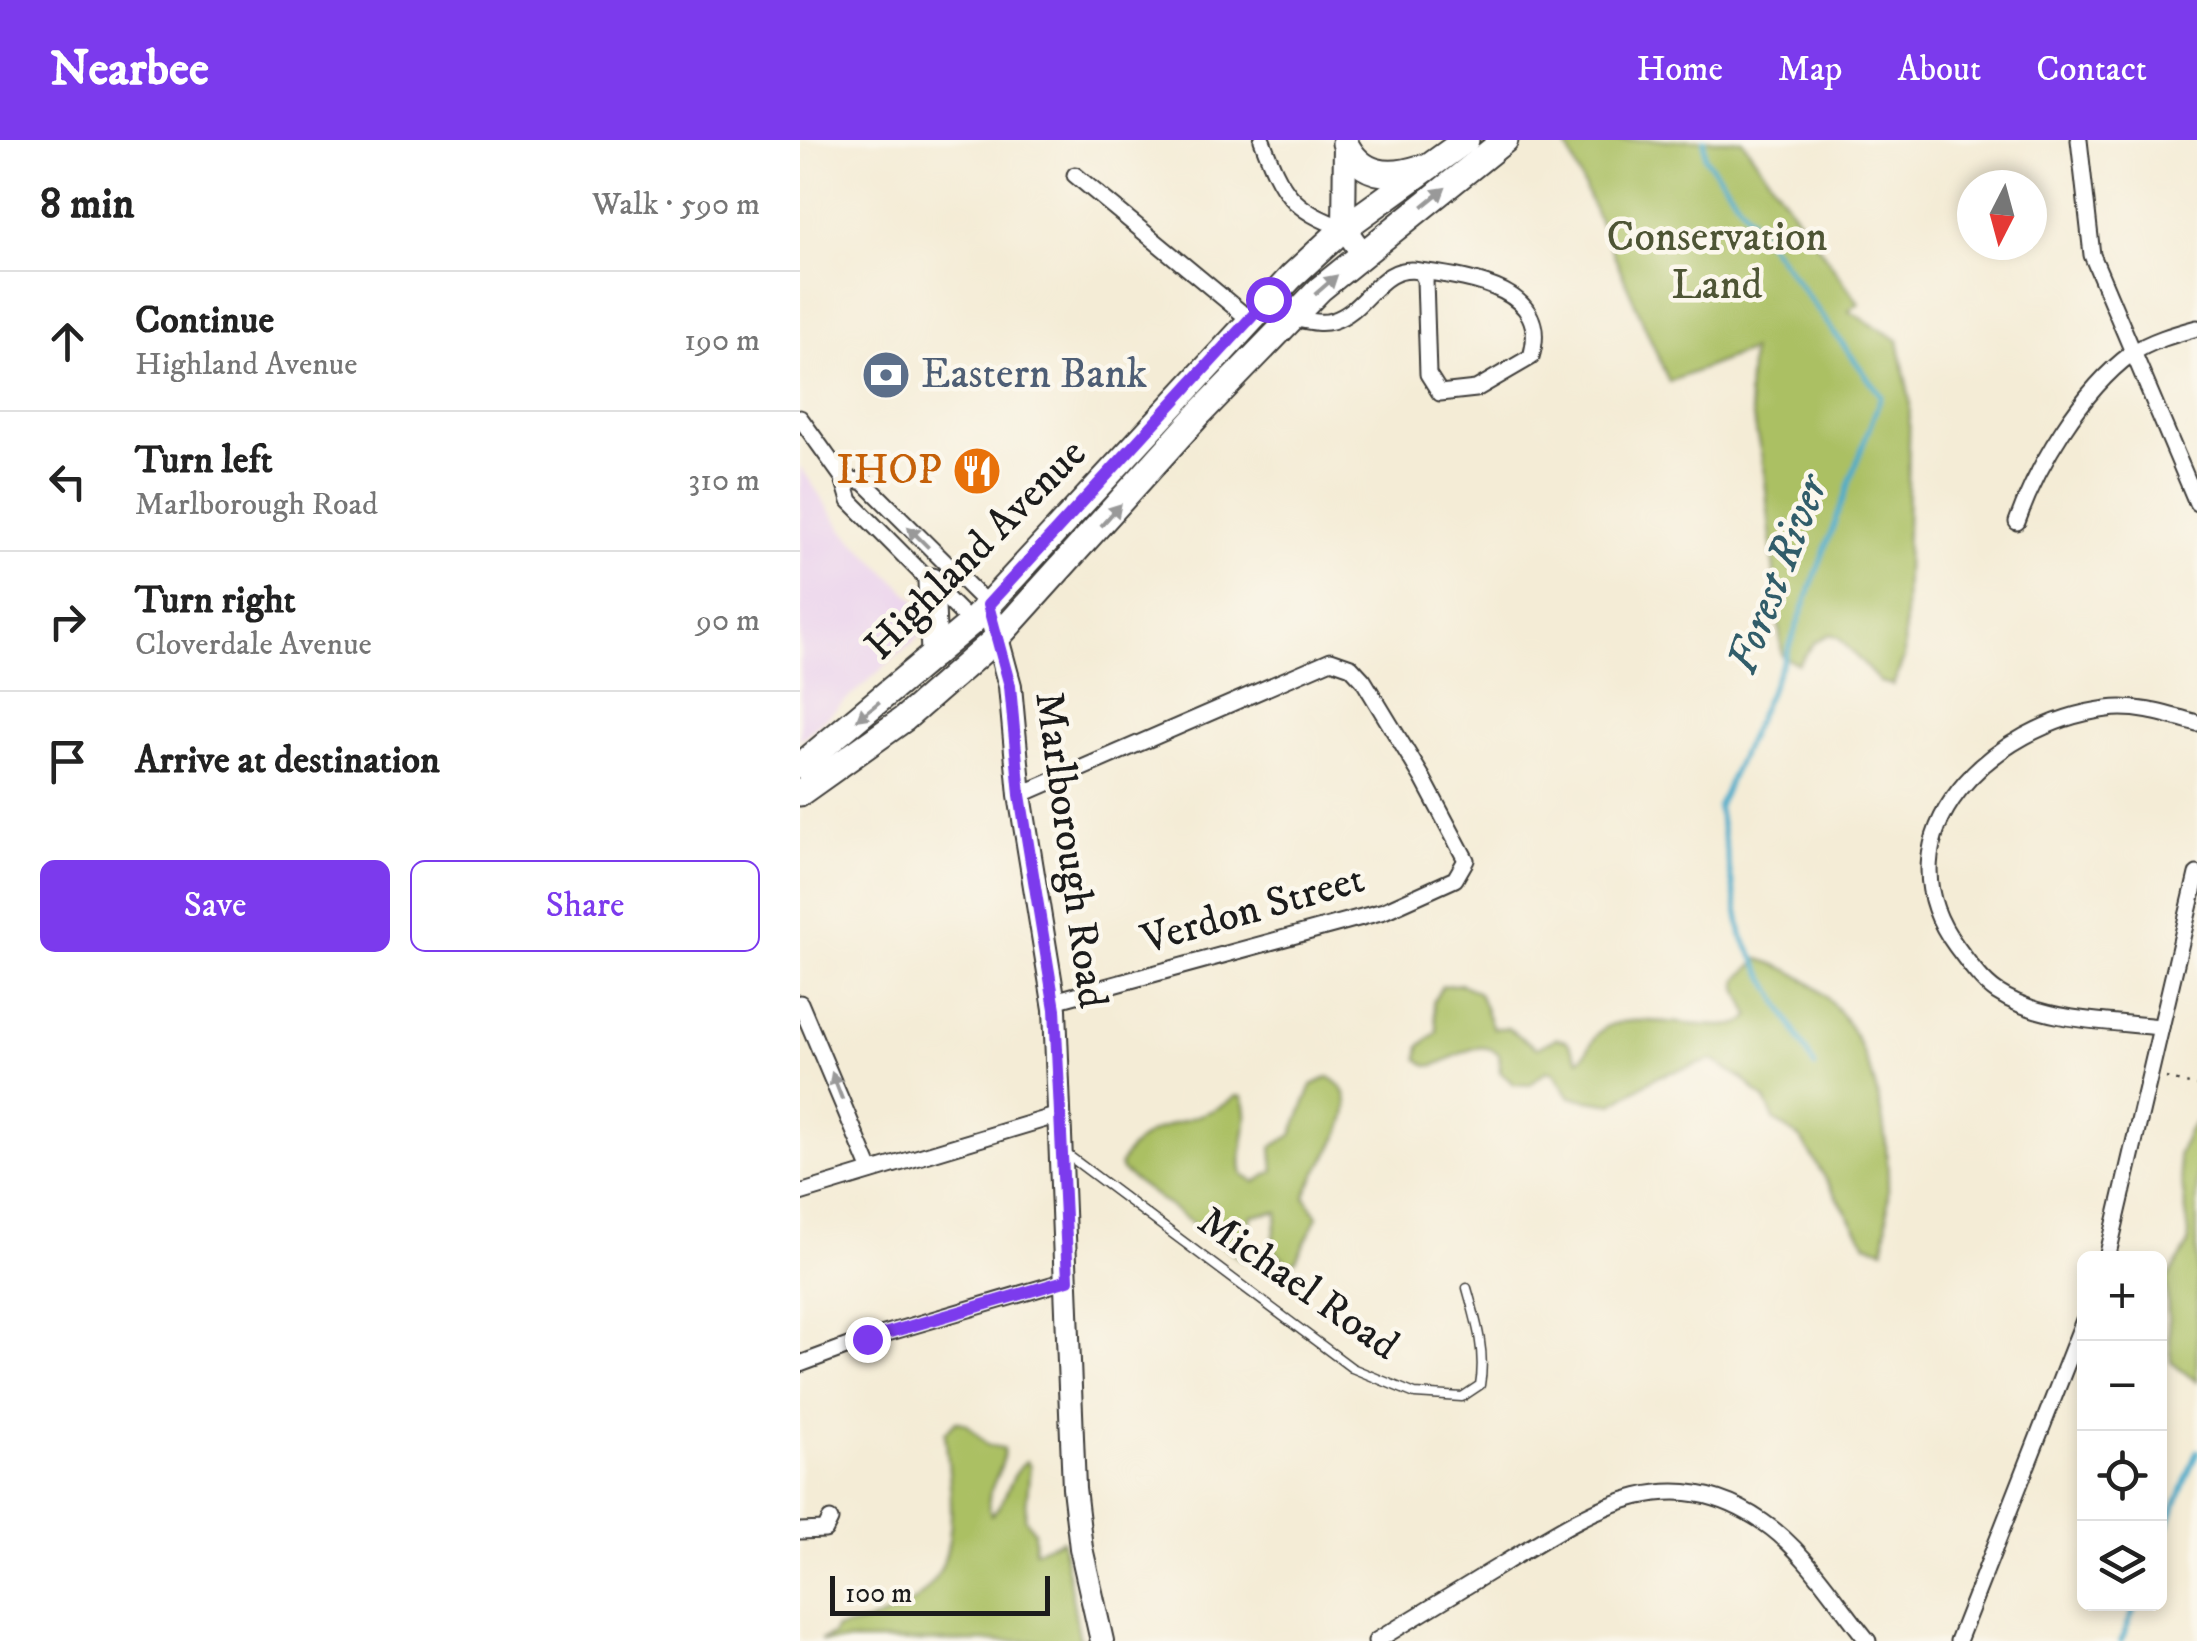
<!DOCTYPE html>
<html lang="en">
<head>
<meta charset="utf-8">
<style>
	body { margin:0; font-family:"IM FELL DW Pica",serif; background:#f2f2f2; color:#222 }
	.controls { position:absolute; right:30px; bottom:30px; display:grid; overflow:hidden; border-radius:15px; box-shadow:0 5px 15px #0003 }
	.controls button { width:90px; height:90px; display:grid; place-items:center; padding:0; border:0; border-bottom:2px solid #e0e0e0; background:#fff; color:#222; font:50px sans-serif }
	.compass { position:absolute; left:1157px; top:30px; width:90px; height:90px; border-radius:50%; background:#fff; box-shadow:0 5px 15px #0003; rotate:186deg }
	.scale { position:absolute; left:30px; bottom:25px; width:220px; box-sizing:border-box; padding-left:10px; border:5px solid #1c1c1c; border-top:0; font-size:28px; line-height:35px; white-space:nowrap; color:#1c1c1c; -webkit-text-stroke:8px #fbf7ec; paint-order:stroke }
	.stop { position:absolute; width:30px; height:30px; margin:-22px; border:8px solid #7c3aed; border-radius:50%; background:#fff }
	.stop.end { background:#7c3aed; border-color:#fff; box-shadow:0 2px 10px #0008 }
	.list { margin:0; padding:0; list-style:none }
	h2 { display:flex; justify-content:space-between; align-items:center; height:130px; margin:0; padding:0 40px; font-size:42px }
	h2 small { font-size:32px; font-weight:400; color:#767676 }
	.list li { display:grid; grid-template-columns:65px 1fr auto; gap:30px; align-items:center; box-sizing:border-box; height:140px; padding:0 40px; border-top:2px solid #e0e0e0 }
	.list b { display:block; font-size:38px; white-space:nowrap }
	.list p { margin:0; font-size:32px; white-space:nowrap; color:#767676 }
	.list em { font-size:32px; font-style:normal; color:#767676 }
	.actions { display:flex; gap:20px; padding:30px 40px }
	.actions a { flex:1; padding:22px 0; border:2px solid #7c3aed; border-radius:15px; text-align:center; font-size:35px; color:#7c3aed }
	.actions .main { background:#7c3aed; color:#fff }
	.icon { flex:none; width:55px; height:55px; fill:none; stroke:currentColor; stroke-width:2; stroke-linecap:round; stroke-linejoin:round }
	.map { position:relative; flex:none; width:1397px; height:1501px; overflow:hidden }
	header { display:flex; align-items:center; gap:60px; box-sizing:border-box; height:140px; padding:0 50px; background:#7c3aed; color:#fff }
	header strong { font-size:48px }
	nav { display:flex; gap:55px; margin-inline-start:auto; font-size:35px }
	main { display:flex }
	aside { flex:1; background:#fff }
	.map>svg:first-child { display:block }
	.built { fill:#ead1ed }
	.green { fill:#abc064; stroke:#646e40; stroke-width:2.5 }
	.lines { fill:none; stroke-linecap:round; stroke-linejoin:round }
	.stream { stroke:#4bacca; stroke-width:5 }
	.lane-casing { stroke:#3c3b38; stroke-width:11 }
	.street-casing { stroke:#3c3b38; stroke-width:19 }
	.secondary-casing { stroke:#3c3b38; stroke-width:26 }
	.primary-casing { stroke:#3c3b38; stroke-width:29 }
	.path { stroke:#3c3b38; stroke-width:2.5; stroke-dasharray:2.5 8; stroke-linecap:butt }
	.lane { stroke:#fff; stroke-width:8 }
	.street { stroke:#fff; stroke-width:15 }
	.secondary { stroke:#fff; stroke-width:22 }
	.primary { stroke:#fff; stroke-width:25 }
	.oneway { fill:#999 }
	.route { stroke:#7c3aed; stroke-width:12 }
	.labels { text-anchor:middle; dominant-baseline:central; stroke-width:9; stroke-linejoin:round; paint-order:stroke }
	.park-label { font-size:42px; fill:#4e5535; stroke:#fbf7ec }
	.service-label { font-size:42px; fill:#4e5e75; stroke:#fbf7ec; text-anchor:start }
	.food-label { font-size:42px; fill:#c56008; stroke:#fbf7ec; text-anchor:end }
	.street-label { font-size:42px; fill:#1c1c1c; stroke:#fbf7ec }
	.water-label { font-size:45px; font-style:italic; fill:#315d6a; stroke:#fbf7ec }
</style>
</head>
<body>
<header>
<strong>Nearbee</strong>
<nav><a>Home</a><a>Map</a><a>About</a><a>Contact</a></nav>
</header>
<main>
<aside>
<h2>8 min<small>Walk · 590 m</small></h2>
<ul class="list">
<li><svg class="icon" aria-label="ahead" viewBox="0 0 24 24"><path d="M12 20V5M6 11l6-6 6 6"/></svg><div><b>Continue</b><p>Highland Avenue</p></div><em>190 m</em></li>
<li><svg class="icon" aria-label="left" viewBox="0 0 24 24"><path d="M17 20v-9H6M10 6l-5 5 5 5"/></svg><div><b>Turn left</b><p>Marlborough Road</p></div><em>310 m</em></li>
<li><svg class="icon" aria-label="right" viewBox="0 0 24 24"><path d="M7 20v-9h11M14 6l5 5-5 5"/></svg><div><b>Turn right</b><p>Cloverdale Avenue</p></div><em>90 m</em></li>
<li><svg class="icon" aria-label="arrive" viewBox="0 0 24 24"><path d="M6 21V4h12l-3 4 3 4H6"/></svg><div><b>Arrive at destination</b></div></li>
</ul>
<div class="actions"><a class="main">Save</a><a>Share</a></div>
</aside>
<div class="map">
<svg width="1397" height="1501" viewBox="0 0 1397 1501">
	<rect width="100%" height="100%" fill="#fbf7ec"/>
	<filter id="ink" filterUnits="userSpaceOnUse"><feTurbulence type="fractalNoise" baseFrequency=".01" numOctaves="2"/><feDisplacementMap in="SourceGraphic" scale="20" xChannelSelector="R" yChannelSelector="G"/><feConvolveMatrix kernelMatrix="1 2 1 2 8 2 1 2 1" color-interpolation-filters="sRGB"/></filter>
	<filter id="wash" filterUnits="userSpaceOnUse"><feTurbulence type="fractalNoise" baseFrequency=".0048" numOctaves="4" result="noise"/><feDisplacementMap in="SourceGraphic" scale="40" xChannelSelector="R" yChannelSelector="G"/><feGaussianBlur stdDeviation="2.25" result="paint"/><feColorMatrix in="noise" values="0 0 0 0 0 0 0 0 0 0 0 0 0 0 0 0 0 1.4 0 .05"/><feComposite in="paint" operator="in"/></filter>
	<g filter="url(#wash)">
		<rect width="100%" height="100%" fill="#f4ecd6"/>
		<path class="built" d="M0 326 44 391 115 460 121 495 0 600Z"/>
		<g class="green">
			<path d="M764 0H942L1059 163 1049 171 1098 200 1110 261 1104 518 1093 545 1080 542 1038 497 1030 494 1015 502 998 524 982 516 964 329 948 254 951 210 869 242Z"/>
			<path d="M959 819C1080 852 1098 1002 1084 1109L1066 1104 1001 999 975 981 965 960 943 939 912 920 856 937 813 964 770 957 754 933 746 931 730 945 714 944 700 932 699 914C679 897 657 918 635 925L627 926 618 919 620 906 637 892 633 862 642 846 661 844 679 853 693 888H708L737 908 756 898 767 901 779 920C791 911 792 893 808 886 846 869 936 901 950 876L938 849V840Z"/>
			<path d="M529 937C579 964 511 1029 505 1057L518 1076 496 1120 489 1124 472 1107 478 1072 451 1075 443 1121 322 1031 320 1025C342 976 402 986 436 956L442 957C454 981 436 1009 443 1035L455 1042 474 1031 472 1007 492 995 512 945Z"/>
			<path d="M1397 981V1242L1371 1222 1366 1141 1388 1105 1389 1094 1378 1016 1388 991Z"/>
			<path d="M156 1281 167 1284 187 1305 203 1308C207 1332 181 1349 191 1375 208 1362 208 1336 226 1321L230 1326 225 1378 234 1391 235 1411 262 1400 280 1501H20L33 1495 35 1489C164 1469 157 1400 145 1293Z"/>
		</g>
		<g class="lines">
			<g class="stream">
				<path d="M904 0 905 17 1081 256 988 510 918 667 942 796 1015 927"/>
				<path d="M1360 1405 1397 1311"/>
				<path d="M1321 1501 1336 1464"/>
			</g>
		</g>
	</g>
	<g filter="url(#ink)">
		<g class="lines">
			<g class="lane-casing">
				<path id="lane" d="M265 1013 552 1228 615 1254 662 1257 680 1245C686 1212 676 1180 667 1148"/>
			</g>
			<g class="street-casing">
				<g id="street">
					<path d="M462 0C481 51 492 71 544 88"/>
					<path d="M1279 0 1292 115 1397 363"/>
					<path d="M275 35 449 179"/>
					<path d="M491 178C504 180 519 185 532 181 569 170 578 123 620 131L625 139 628 234 640 253 676 249 731 217C752 148 670 138 620 131"/>
					<path d="M0 278 43 338 50 361 171 483"/>
					<path d="M43 338 64 342 188 465"/>
					<path d="M1217 382C1238 324 1281 251 1331 214 1350 201 1375 194 1397 188"/>
					<path d="M220 655 531 520 551 527 563 540 622 637 666 720 655 739 584 771 254 861"/>
					<path d="M0 863 71 1031"/>
					<path d="M1361 887C1309 881 1242 882 1197 852 1181 841 1168 822 1156 806 1074 694 1195 583 1307 569 1337 565 1368 575 1397 583"/>
					<path d="M0 1053 262 974"/>
					<path d="M1307 1118 1397 734"/>
					<path d="M0 1224 67 1199 268 1140"/>
					<path d="M0 1391 25 1390 30 1380"/>
					<path d="M576 1501C619 1475 662 1449 706 1422 789 1372 868 1316 963 1382 1005 1410 1036 1462 1068 1501"/>
					<path d="M1158 1501 1284 1180"/>
				</g>
			</g>
			<g class="secondary-casing">
				<g id="secondary">
					<path d="M545 0 544 88 563 114"/>
					<path d="M188 465 210 546 220 655 255 869 274 1348 281 1408 302 1501"/>
				</g>
			</g>
			<g class="primary-casing">
				<g id="primary">
					<path d="M545 3C561 36 589 38 620 28"/>
					<path d="M131 441 134 514"/>
					<path d="M0 626 171 483 491 137 544 88 666 0"/>
					<path d="M0 653 104 579 197 498 400 273 520 149 705 0"/>
				</g>
			</g>
			<path class="path" d="M1366 938 1397 946"/>
			<use href="#lane" class="lane"/>
			<use href="#street" class="street"/>
			<use href="#secondary" class="secondary"/>
			<use href="#primary" class="primary"/>
		</g>
		<defs><path id="oneway-solid" d="M-6-.8H1V-3.2L6.5 0L1 3.2V.8H-6Z" transform="scale(2.5)"/></defs>
		<g class="oneway">
			<use href="#oneway-solid" transform="translate(634 57) rotate(-39)"/>
			<use href="#oneway-solid" transform="translate(526 145) rotate(-41)"/>
			<use href="#oneway-solid" transform="translate(311 375) rotate(-48)"/>
			<use href="#oneway-solid" transform="translate(118 397) rotate(-135)"/>
			<use href="#oneway-solid" transform="translate(68 571) rotate(141)"/>
			<use href="#oneway-solid" transform="translate(37 946) rotate(-111)"/>
		</g>
	</g>
	<g class="lines" filter="url(#ink)">
		<path class="route" d="M67 1199 268 1140 255 869 220 655 210 546 188 465 468 159"/>
	</g>
	<defs>
		<g id="bank-disc" transform="scale(2.5)"><circle r="9.5" fill="#5c6f8a" stroke="#fbf7ec"/><path d="M-6-4H6V4H-6ZM0-2.3a2.3 2.3 0 1 0 0 4.6a2.3 2.3 0 1 0 0-4.6Z" fill="#fff"/></g>
		<g id="restaurant-disc" transform="scale(2.5)"><circle r="9.5" fill="#e8710a" stroke="#fbf7ec"/><path d="M-5-6h1v4h1v-4h1v4h1v-4h1v5L-1.5 .5V6h-2V.5L-5-1ZM5-6V6H3V1.5H1.5Q1.5-4 5-6Z" fill="#fff"/></g>
	</defs>
	<g fill-rule="evenodd">
		<use href="#bank-disc" x="86" y="235"/>
		<use href="#restaurant-disc" x="177" y="331"/>
	</g>
	<g class="labels">
		<g class="park-label">
			<text x="917" y="98">Conservation<tspan x="917" dy="48">Land</tspan></text>
		</g>
		<g class="service-label">
			<text x="121" y="235">Eastern Bank</text>
		</g>
		<g class="food-label">
			<text x="142" y="331">IHOP</text>
		</g>
		<g class="street-label">
			<text transform="translate(176 410) rotate(-45)">Highland Avenue</text>
			<text transform="translate(270 710) rotate(82)">Marlborough Road</text>
			<text transform="translate(453 770) rotate(-16)">Verdon Street</text>
			<text transform="translate(498 1144) rotate(35)">Michael Road</text>
		</g>
		<g class="water-label">
			<text transform="translate(978 435) rotate(-69)">Forest River</text>
		</g>
	</g>
</svg>
<div class="controls">
<button>+</button>
<button>−</button>
<button><svg class="icon" aria-label="locate" viewBox="0 0 24 24"><circle cx="12" cy="12" r="6"/><path d="M12 2v4M12 18v4M2 12h4M18 12h4"/></svg></button>
<button><svg class="icon" aria-label="layers" viewBox="0 0 24 24"><path d="M12 4l9 5-9 5-9-5zM3 14l9 5 9-5"/></svg></button>
</div>
<svg class="compass" viewBox="-18 -18 36 36"><path d="M0-13l5 13h-10z" fill="#e53935"/><path d="M0 13l5-13h-10z" fill="#767676"/></svg>
<div class="scale">100 m</div>
<div class="stop" style="left:468px;top:159px"></div>
<div class="stop end" style="left:67px;top:1199px"></div>
</div>
</main>
</body>
</html>
